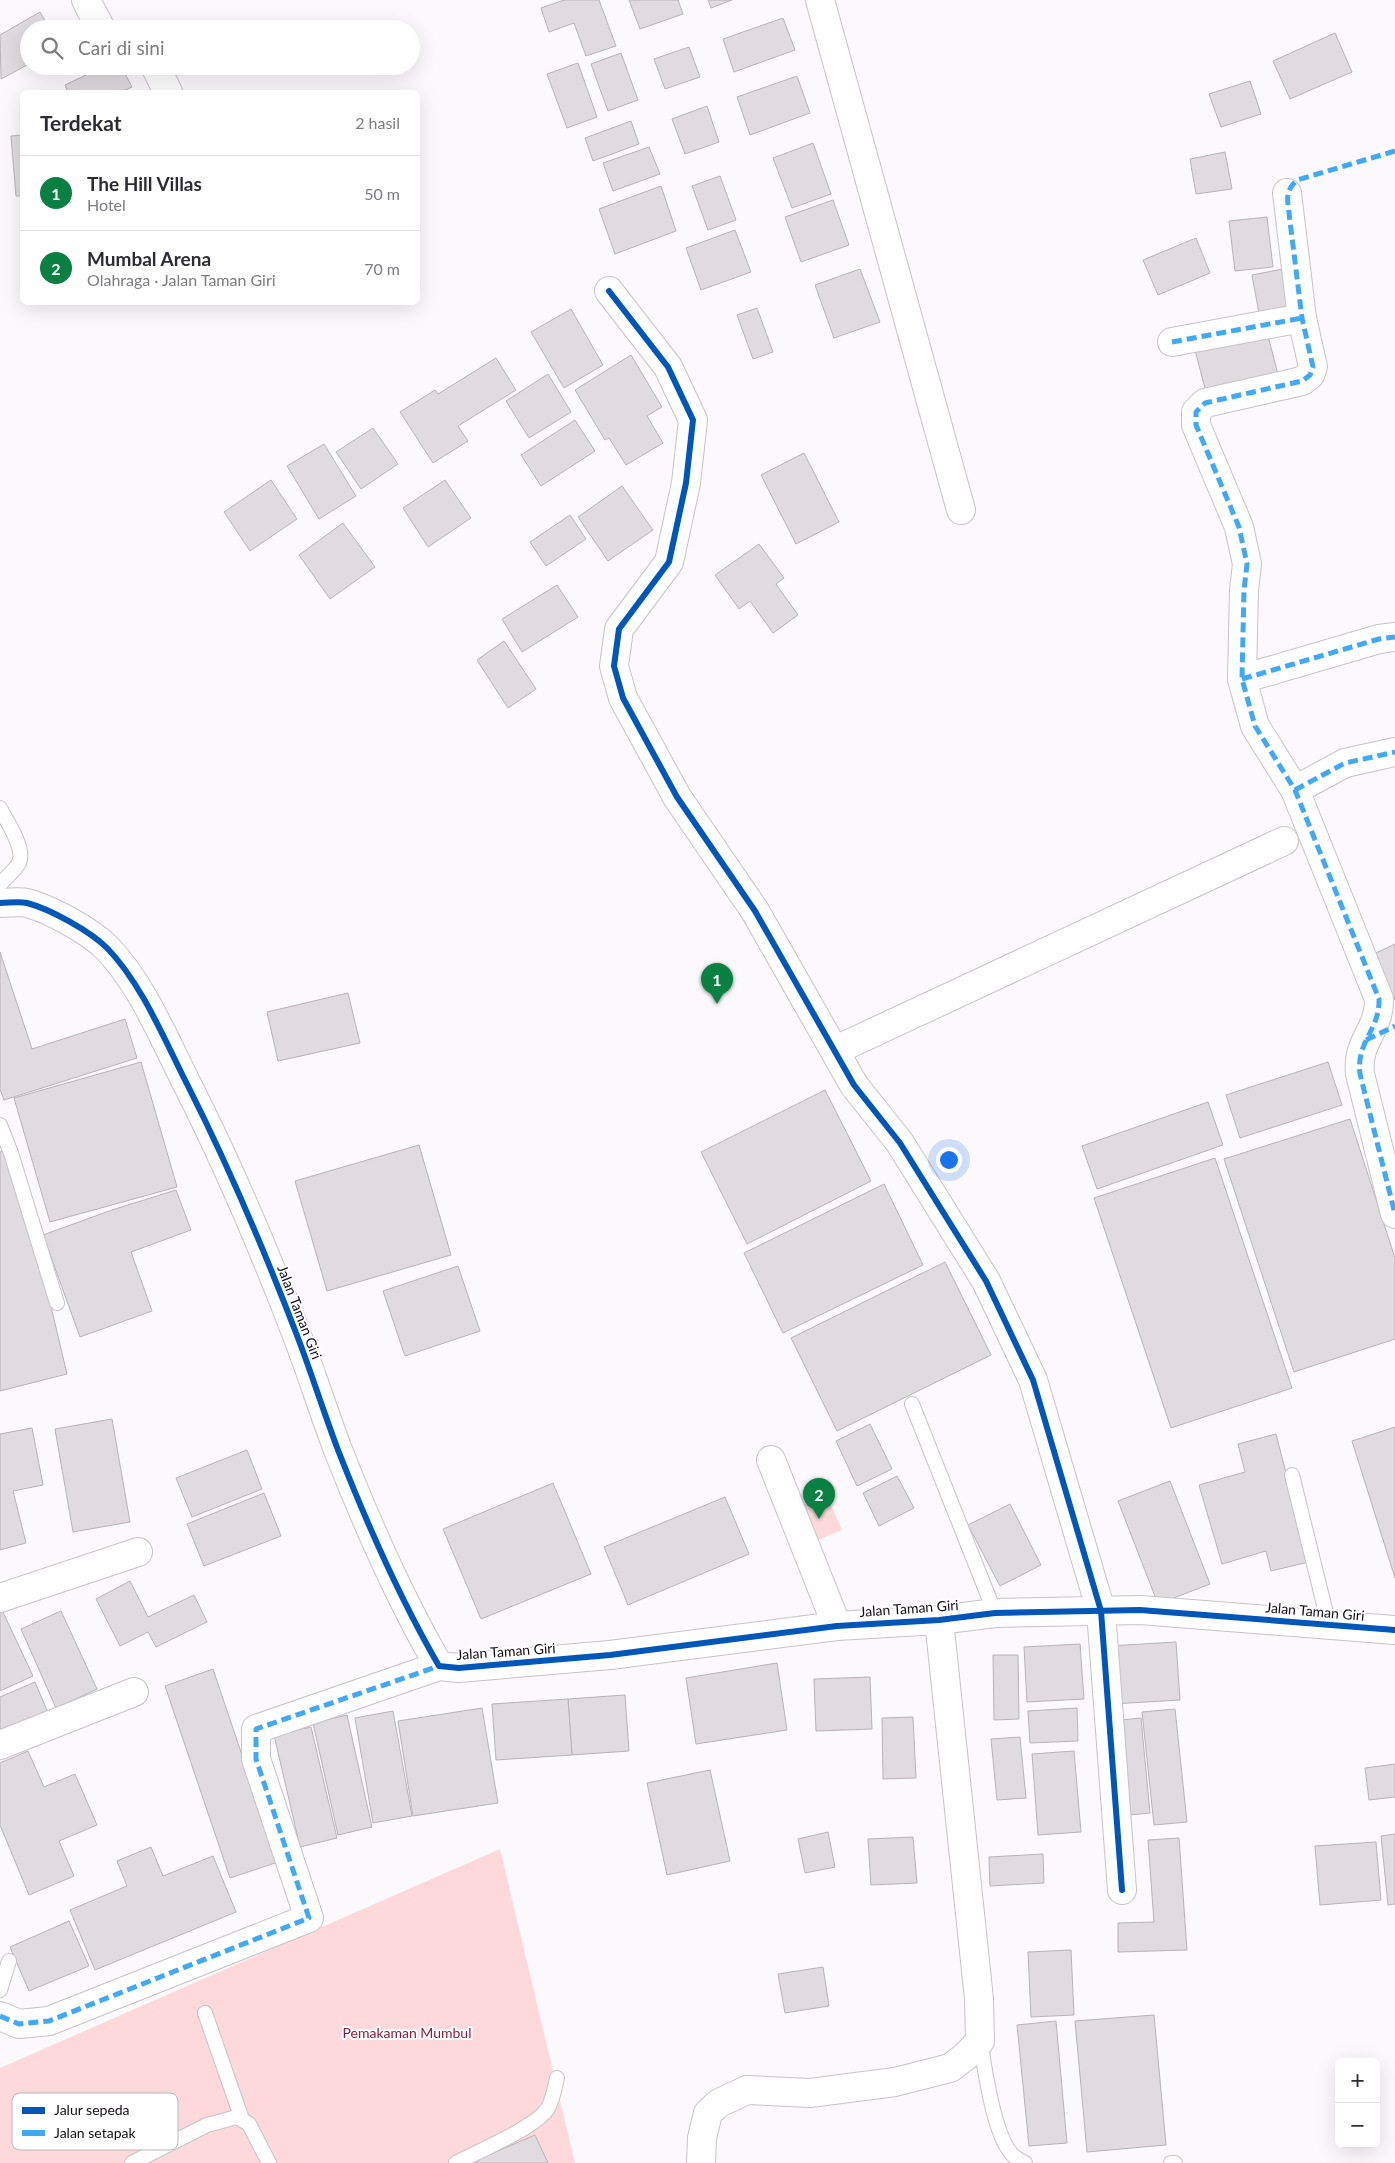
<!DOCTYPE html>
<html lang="id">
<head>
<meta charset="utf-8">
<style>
	body { margin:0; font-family:Lato,sans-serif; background:#f7f7f7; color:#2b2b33 }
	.controls { position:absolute; right:15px; bottom:15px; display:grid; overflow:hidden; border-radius:8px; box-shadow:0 5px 20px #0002 }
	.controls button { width:45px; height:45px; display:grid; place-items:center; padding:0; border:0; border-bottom:1px solid #e1e1e2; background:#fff; color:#2b2b33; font:25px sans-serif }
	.you { position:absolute; left:948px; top:1159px; width:18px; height:18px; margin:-12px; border:4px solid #fff; border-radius:50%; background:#1a73e8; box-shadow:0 0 0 8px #1a73e833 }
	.badge { display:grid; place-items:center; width:32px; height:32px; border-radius:50%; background:#0b8043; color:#fff; font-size:16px; font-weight:700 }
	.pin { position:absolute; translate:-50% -41px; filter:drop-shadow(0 1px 2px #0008) }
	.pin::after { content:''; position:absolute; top:26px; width:18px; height:15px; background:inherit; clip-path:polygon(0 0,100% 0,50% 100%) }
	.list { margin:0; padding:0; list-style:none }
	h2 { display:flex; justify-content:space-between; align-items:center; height:65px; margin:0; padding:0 20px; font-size:21px }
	h2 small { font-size:16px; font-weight:400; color:#7c7c81 }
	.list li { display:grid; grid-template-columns:32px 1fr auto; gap:15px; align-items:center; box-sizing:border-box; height:75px; padding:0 20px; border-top:1px solid #e1e1e2 }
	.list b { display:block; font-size:19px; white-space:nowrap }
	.list p { margin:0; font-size:16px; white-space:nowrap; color:#7c7c81 }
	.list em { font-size:16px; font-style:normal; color:#7c7c81 }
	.icon { flex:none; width:28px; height:28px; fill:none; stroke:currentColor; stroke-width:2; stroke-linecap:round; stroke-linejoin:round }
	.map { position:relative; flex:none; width:1395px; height:2163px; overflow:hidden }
	.search { position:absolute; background:#fff; box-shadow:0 5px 20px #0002; left:20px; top:20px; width:400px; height:55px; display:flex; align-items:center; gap:12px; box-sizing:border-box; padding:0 18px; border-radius:28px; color:#7c7c81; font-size:19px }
	.panel { position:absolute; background:#fff; box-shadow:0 5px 20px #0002; left:20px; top:90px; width:400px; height:215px; border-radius:8px }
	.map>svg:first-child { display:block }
	.green { fill:#fdd9dc }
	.building { fill:#dfdbde; stroke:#b7b3b6 }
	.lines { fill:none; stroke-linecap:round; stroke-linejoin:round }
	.service-casing { stroke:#c7c3c7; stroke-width:16 }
	.minor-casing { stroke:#c7c3c7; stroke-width:30 }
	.tertiary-casing { stroke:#c7c3c7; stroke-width:30 }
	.service { stroke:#fffeff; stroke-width:14 }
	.minor { stroke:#fffeff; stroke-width:28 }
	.tertiary { stroke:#fffeff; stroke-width:28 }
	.quiet { stroke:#3fa9f5; stroke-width:5; stroke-dasharray:10 5; stroke-linecap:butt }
	.cycleway-casing { stroke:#fff; stroke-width:9 }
	.cycleway { stroke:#0057b8; stroke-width:6 }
	.labels { text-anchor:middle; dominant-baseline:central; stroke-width:4; stroke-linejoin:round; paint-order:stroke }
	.street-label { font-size:14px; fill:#110c11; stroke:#fff }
	.park-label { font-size:14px; fill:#971937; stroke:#fff }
	.key { fill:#fff; stroke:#b8b6b8; stroke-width:1 }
	.key-label { font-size:14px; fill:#110c11 }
</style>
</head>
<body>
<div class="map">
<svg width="1395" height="2163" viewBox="0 0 1395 2163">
	<rect width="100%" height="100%" fill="#fcf9fc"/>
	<g class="green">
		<path d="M827 1496 842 1530 811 1543 796 1508Z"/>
		<path d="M500 1849 575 2163H0V2068Z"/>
	</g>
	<g class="building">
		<path d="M564 0H599L616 46 586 56 574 23 549 32 541 8Z"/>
		<path d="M629 0H678L683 14 640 29Z"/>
		<path d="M708 0H732L711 8Z"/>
		<path d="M40 12 50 29H29V64L1 79 0 35Z"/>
		<path d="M783 18 795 50 734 72 723 39Z"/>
		<path d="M1335 33 1352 72 1290 99 1273 61Z"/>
		<path d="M689 47 700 77 665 89 654 59Z"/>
		<path d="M621 53 638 100 608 111 591 64Z"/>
		<path d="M578 63 597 117 567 128 547 74Z"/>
		<path d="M105 66H121L132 87 121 92H68L65 85Z"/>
		<path d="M797 76 810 113 750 135 737 97Z"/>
		<path d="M1250 81 1261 114 1221 127 1209 94Z"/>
		<path d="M707 106 719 142 685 154 672 119Z"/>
		<path d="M631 121 639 144 593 161 585 138Z"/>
		<path d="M22 135V196H16L11 136Z"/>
		<path d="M813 143 831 194 792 208 773 158Z"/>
		<path d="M649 147 660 174 613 191 603 163Z"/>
		<path d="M1225 152 1232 189 1196 194 1190 159Z"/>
		<path d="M720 176 736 220 708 230 692 186Z"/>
		<path d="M661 186 676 231 615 254 599 209Z"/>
		<path d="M833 200 849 245 801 262 785 217Z"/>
		<path d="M1267 217 1273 267 1235 271 1229 221Z"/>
		<path d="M735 230 751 272 701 290 686 248Z"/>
		<path d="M1196 238 1210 273 1158 295 1143 260Z"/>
		<path d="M860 269 880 322 834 338 815 285Z"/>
		<path d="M1283 269 1292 313 1260 319 1252 275Z"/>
		<path d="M757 308 773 352 753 359 737 315Z"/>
		<path d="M571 309 603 365 564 388 531 332Z"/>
		<path d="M1267 332 1280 382 1208 400 1195 350Z"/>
		<path d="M631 355 662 407 647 416 663 443 626 465 609 438 605 440 575 390Z"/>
		<path d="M496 358 516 390 458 426 468 441 433 463 400 412 435 390 438 394Z"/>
		<path d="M548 374 571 412 529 438 506 401Z"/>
		<path d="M575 420 595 451 541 486 521 455Z"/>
		<path d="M373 428 398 464 361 489 336 452Z"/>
		<path d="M324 444 356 496 319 519 287 466Z"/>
		<path d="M804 453 839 522 796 544 761 475Z"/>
		<path d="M271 480 297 519 250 551 224 512Z"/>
		<path d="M445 480 471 518 428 547 403 508Z"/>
		<path d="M622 486 653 530 608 561 578 517Z"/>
		<path d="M570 515 586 539 546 566 530 542Z"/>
		<path d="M343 523 375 567 330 599 299 555Z"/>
		<path d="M759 544 784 578 776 584 798 615 773 633 750 601 739 609 715 575Z"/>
		<path d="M557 585 578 617 522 652 502 619Z"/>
		<path d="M504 641 536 689 508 708 477 660Z"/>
		<path d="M1395 944V1000L1374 954Z"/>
		<path d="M0 952 32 1049 125 1019 137 1058 4 1100 0 1089Z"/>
		<path d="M348 993 360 1043 278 1061 267 1012Z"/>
		<path d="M141 1062 177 1187 50 1222 14 1098Z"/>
		<path d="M1328 1062 1342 1105 1240 1138 1226 1095Z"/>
		<path d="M825 1090 871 1181 747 1244 701 1152Z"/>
		<path d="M1208 1102 1223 1145 1097 1189 1082 1146Z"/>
		<path d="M1350 1119 1395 1258V1339L1294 1372 1224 1159Z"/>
		<path d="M419 1145 451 1255 327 1291 295 1181Z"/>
		<path d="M8 1150 40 1260 67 1374 0 1391V1152Z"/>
		<path d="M1215 1158 1292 1388 1171 1428 1094 1198Z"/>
		<path d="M884 1184 923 1265 783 1333 744 1253Z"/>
		<path d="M176 1190 191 1230 131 1252 152 1311 80 1337 43 1235 112 1210Z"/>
		<path d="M945 1262 991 1355 837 1431 791 1338Z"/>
		<path d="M458 1266 480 1331 405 1356 383 1291Z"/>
		<path d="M112 1419 130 1522 73 1532 55 1429Z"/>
		<path d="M870 1424 892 1469 857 1486 836 1441Z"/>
		<path d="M1395 1427V1578L1352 1441Z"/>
		<path d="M32 1428 43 1485 13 1491 26 1543 0 1550V1434Z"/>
		<path d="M1276 1434 1309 1562 1271 1571 1266 1551 1222 1564 1199 1485 1245 1472 1238 1444Z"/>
		<path d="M247 1450 262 1489 192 1517 176 1478Z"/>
		<path d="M897 1476 914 1508 879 1526 863 1493Z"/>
		<path d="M1170 1481 1210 1584 1158 1604 1118 1501Z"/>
		<path d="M553 1483 591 1574 481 1619 443 1529Z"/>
		<path d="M264 1493 281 1536 204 1566 187 1524Z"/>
		<path d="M725 1497 749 1554 628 1605 604 1547Z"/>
		<path d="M1010 1504 1041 1565 1000 1586 968 1525Z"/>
		<path d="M130 1581 148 1617 194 1595 207 1622 156 1647 148 1632 120 1646 96 1599Z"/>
		<path d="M2 1610 33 1676 0 1691V1611Z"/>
		<path d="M61 1611 97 1689 56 1708 21 1629Z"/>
		<path d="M1176 1642 1180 1700 1112 1704 1109 1646Z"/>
		<path d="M1080 1644 1084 1699 1027 1702 1024 1647Z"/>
		<path d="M993 1655H1018L1019 1719 994 1720Z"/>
		<path d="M777 1663 787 1730 696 1744 686 1678Z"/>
		<path d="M213 1669 278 1862 230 1878 165 1686Z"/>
		<path d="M870 1677 872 1729 816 1731 814 1679Z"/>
		<path d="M35 1682 49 1715 0 1737V1697Z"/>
		<path d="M625 1695 629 1751 572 1755 568 1699Z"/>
		<path d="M568 1699 572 1755 496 1760 492 1704Z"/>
		<path d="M482 1708 498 1803 413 1816 398 1721Z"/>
		<path d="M1077 1708 1078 1741 1030 1743 1028 1711Z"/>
		<path d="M1175 1709 1187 1822 1154 1825 1142 1712Z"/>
		<path d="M393 1711 412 1816 373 1823 355 1718Z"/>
		<path d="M347 1715 372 1827 338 1835 313 1723Z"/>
		<path d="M913 1717 916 1778 883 1779 882 1718Z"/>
		<path d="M1141 1718 1150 1813 1119 1816 1110 1721Z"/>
		<path d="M311 1727 337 1838 300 1847 274 1735Z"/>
		<path d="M1020 1737 1026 1798 997 1800 991 1739Z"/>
		<path d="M28 1751 44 1787 75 1774 97 1825 59 1841 74 1876 29 1895 0 1825V1763Z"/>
		<path d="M1074 1751 1081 1832 1038 1835 1032 1754Z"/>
		<path d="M1395 1764V1797L1369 1800 1365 1768Z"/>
		<path d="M710 1770 730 1861 667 1875 647 1783Z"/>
		<path d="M828 1832 835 1867 805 1873 798 1839Z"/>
		<path d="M1395 1834V1904L1388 1905 1381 1836Z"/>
		<path d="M913 1837 917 1883 871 1885 868 1839Z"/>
		<path d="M1179 1838 1187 1950 1118 1952V1923L1154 1922 1148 1840Z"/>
		<path d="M1376 1842 1381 1900 1320 1905 1315 1846Z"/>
		<path d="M151 1847 163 1876 213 1856 236 1912 95 1970 70 1910 127 1886 117 1861Z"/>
		<path d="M1043 1854 1044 1883 990 1886 989 1857Z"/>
		<path d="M69 1921 89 1966 29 1991 10 1947Z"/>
		<path d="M1071 1950 1074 2015 1031 2017 1028 1952Z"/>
		<path d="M823 1967 829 2006 785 2013 778 1974Z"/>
		<path d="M1154 2015 1166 2145 1087 2152 1075 2021Z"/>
		<path d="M1056 2021 1067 2143 1029 2146 1017 2025Z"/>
		<path d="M535 2135 548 2163H470Z"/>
	</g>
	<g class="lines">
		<g class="service-casing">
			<g id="service">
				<path d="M0 808C6 820 26 849 19 863 15 870 6 878 0 884"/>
				<path d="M0 1125 11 1153 57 1303"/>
				<path d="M912 1404 995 1613"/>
				<path d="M1292 1475 1329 1625"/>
				<path d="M0 1990 9 1961"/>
				<path d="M205 2013 242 2119"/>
				<path d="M980 2041C985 2068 994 2141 1015 2157 1018 2160 1022 2161 1025 2163"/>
				<path d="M132 2163 207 2125 237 2117 249 2124 269 2163"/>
				<path d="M456 2163C477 2152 538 2126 548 2108 553 2099 555 2087 557 2078"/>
				<path d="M1171 2163H1175"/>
			</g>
		</g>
		<g class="minor-casing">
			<g id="minor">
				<path d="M86 0 101 29"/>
				<path d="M820 0 961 510"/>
				<path d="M155 66 168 92"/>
				<path d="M1287 193 1302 318 1313 367 1310 375 1302 381 1205 403 1196 412V425L1239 527 1247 564 1244 590 1242 679 1255 726 1295 790 1379 999C1380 1030 1356 1041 1360 1074L1395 1214"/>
				<path d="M609 291 668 367 693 420 686 483 669 562 619 629 614 666 623 698 677 797 755 911 854 1085 900 1143 986 1281 1033 1380 1101 1611 1122 1890"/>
				<path d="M1172 342 1302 318"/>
				<path d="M1242 679 1379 639 1395 637"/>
				<path d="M1295 790 1345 763 1395 752"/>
				<path d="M836 1050 1284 841"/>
				<path d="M771 1460 837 1626"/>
				<path d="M0 1598 138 1552"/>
				<path d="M0 1745 134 1692"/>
				<path d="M0 2016 19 2024 49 2021 309 1918 256 1759V1729L439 1666"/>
				<path d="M701 2163 702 2138 708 2113 719 2103 747 2090 810 2093 895 2082 950 2068 966 2056 980 2041 979 1999 939 1620"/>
			</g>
		</g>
		<g class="tertiary-casing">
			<path id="tertiary" d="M0 903C9 903 19 901 27 903 50 909 90 931 107 948 142 984 165 1041 188 1086 229 1167 265 1252 298 1338 312 1375 324 1413 338 1450 367 1524 399 1597 439 1666L459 1668 610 1655 837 1626 939 1620 995 1613 1140 1610 1395 1630"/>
		</g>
		<use href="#service" class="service"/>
		<use href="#minor" class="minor"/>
		<use href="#tertiary" class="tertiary"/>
		<g class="quiet">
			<path d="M1395 151 1297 180C1288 189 1287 193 1288 205L1302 318 1313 367 1310 375 1302 381 1205 403 1196 412V425L1239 527 1247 564 1244 590 1242 679 1255 726 1295 790 1379 999C1380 1030 1356 1041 1360 1074L1395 1214"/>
			<path d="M1172 342 1302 318"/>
			<path d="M1242 679 1379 639 1395 637"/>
			<path d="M1295 790 1345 763 1395 752"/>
			<path d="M1366 1040 1395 1026"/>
			<path d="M0 2016 19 2024 49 2021 309 1918 256 1759V1729L439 1666"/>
		</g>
		<g class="cycleway-casing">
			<g id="cycleway">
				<path d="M609 291 668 367 693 420 686 483 669 562 619 629 614 666 623 698 677 797 755 911 854 1085 900 1143 986 1281 1033 1380 1101 1611 1122 1890"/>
				<path d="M0 903C9 903 19 901 27 903 50 909 90 931 107 948 142 984 165 1041 188 1086 229 1167 265 1252 298 1338 312 1375 324 1413 338 1450 367 1524 399 1597 439 1666L459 1668 610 1655 837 1626 939 1620 995 1613 1140 1610 1395 1630"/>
			</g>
		</g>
		<use href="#cycleway" class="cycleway"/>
	</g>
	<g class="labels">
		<g class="street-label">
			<text transform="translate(300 1312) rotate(69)">Jalan Taman Giri</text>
			<text transform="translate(909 1608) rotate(-4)">Jalan Taman Giri</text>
			<text transform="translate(1315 1611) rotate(5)">Jalan Taman Giri</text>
			<text transform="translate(506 1651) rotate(-4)">Jalan Taman Giri</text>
		</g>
		<g class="park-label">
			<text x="407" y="2032">Pemakaman Mumbul</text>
		</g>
	</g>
	<rect x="12" y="2093" width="166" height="57" rx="8" class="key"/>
	<rect x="22" y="2107" width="23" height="7" fill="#0057b8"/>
	<rect x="22" y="2130" width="23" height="6" fill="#3fa9f5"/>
	<g class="key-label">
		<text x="54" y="2115">Jalur sepeda</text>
		<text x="54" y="2138">Jalan setapak</text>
	</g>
</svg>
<div class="controls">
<button>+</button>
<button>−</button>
</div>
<div class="you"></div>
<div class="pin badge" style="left:717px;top:1004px">1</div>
<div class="pin badge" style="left:819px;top:1519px">2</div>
<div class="search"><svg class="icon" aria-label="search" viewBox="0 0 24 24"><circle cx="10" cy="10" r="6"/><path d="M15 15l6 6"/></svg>Cari di sini</div>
<section class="panel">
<h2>Terdekat<small>2 hasil</small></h2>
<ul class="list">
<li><span class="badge">1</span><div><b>The Hill Villas</b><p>Hotel</p></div><em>50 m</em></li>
<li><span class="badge">2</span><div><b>Mumbal Arena</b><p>Olahraga · Jalan Taman Giri</p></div><em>70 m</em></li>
</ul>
</section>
</div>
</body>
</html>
